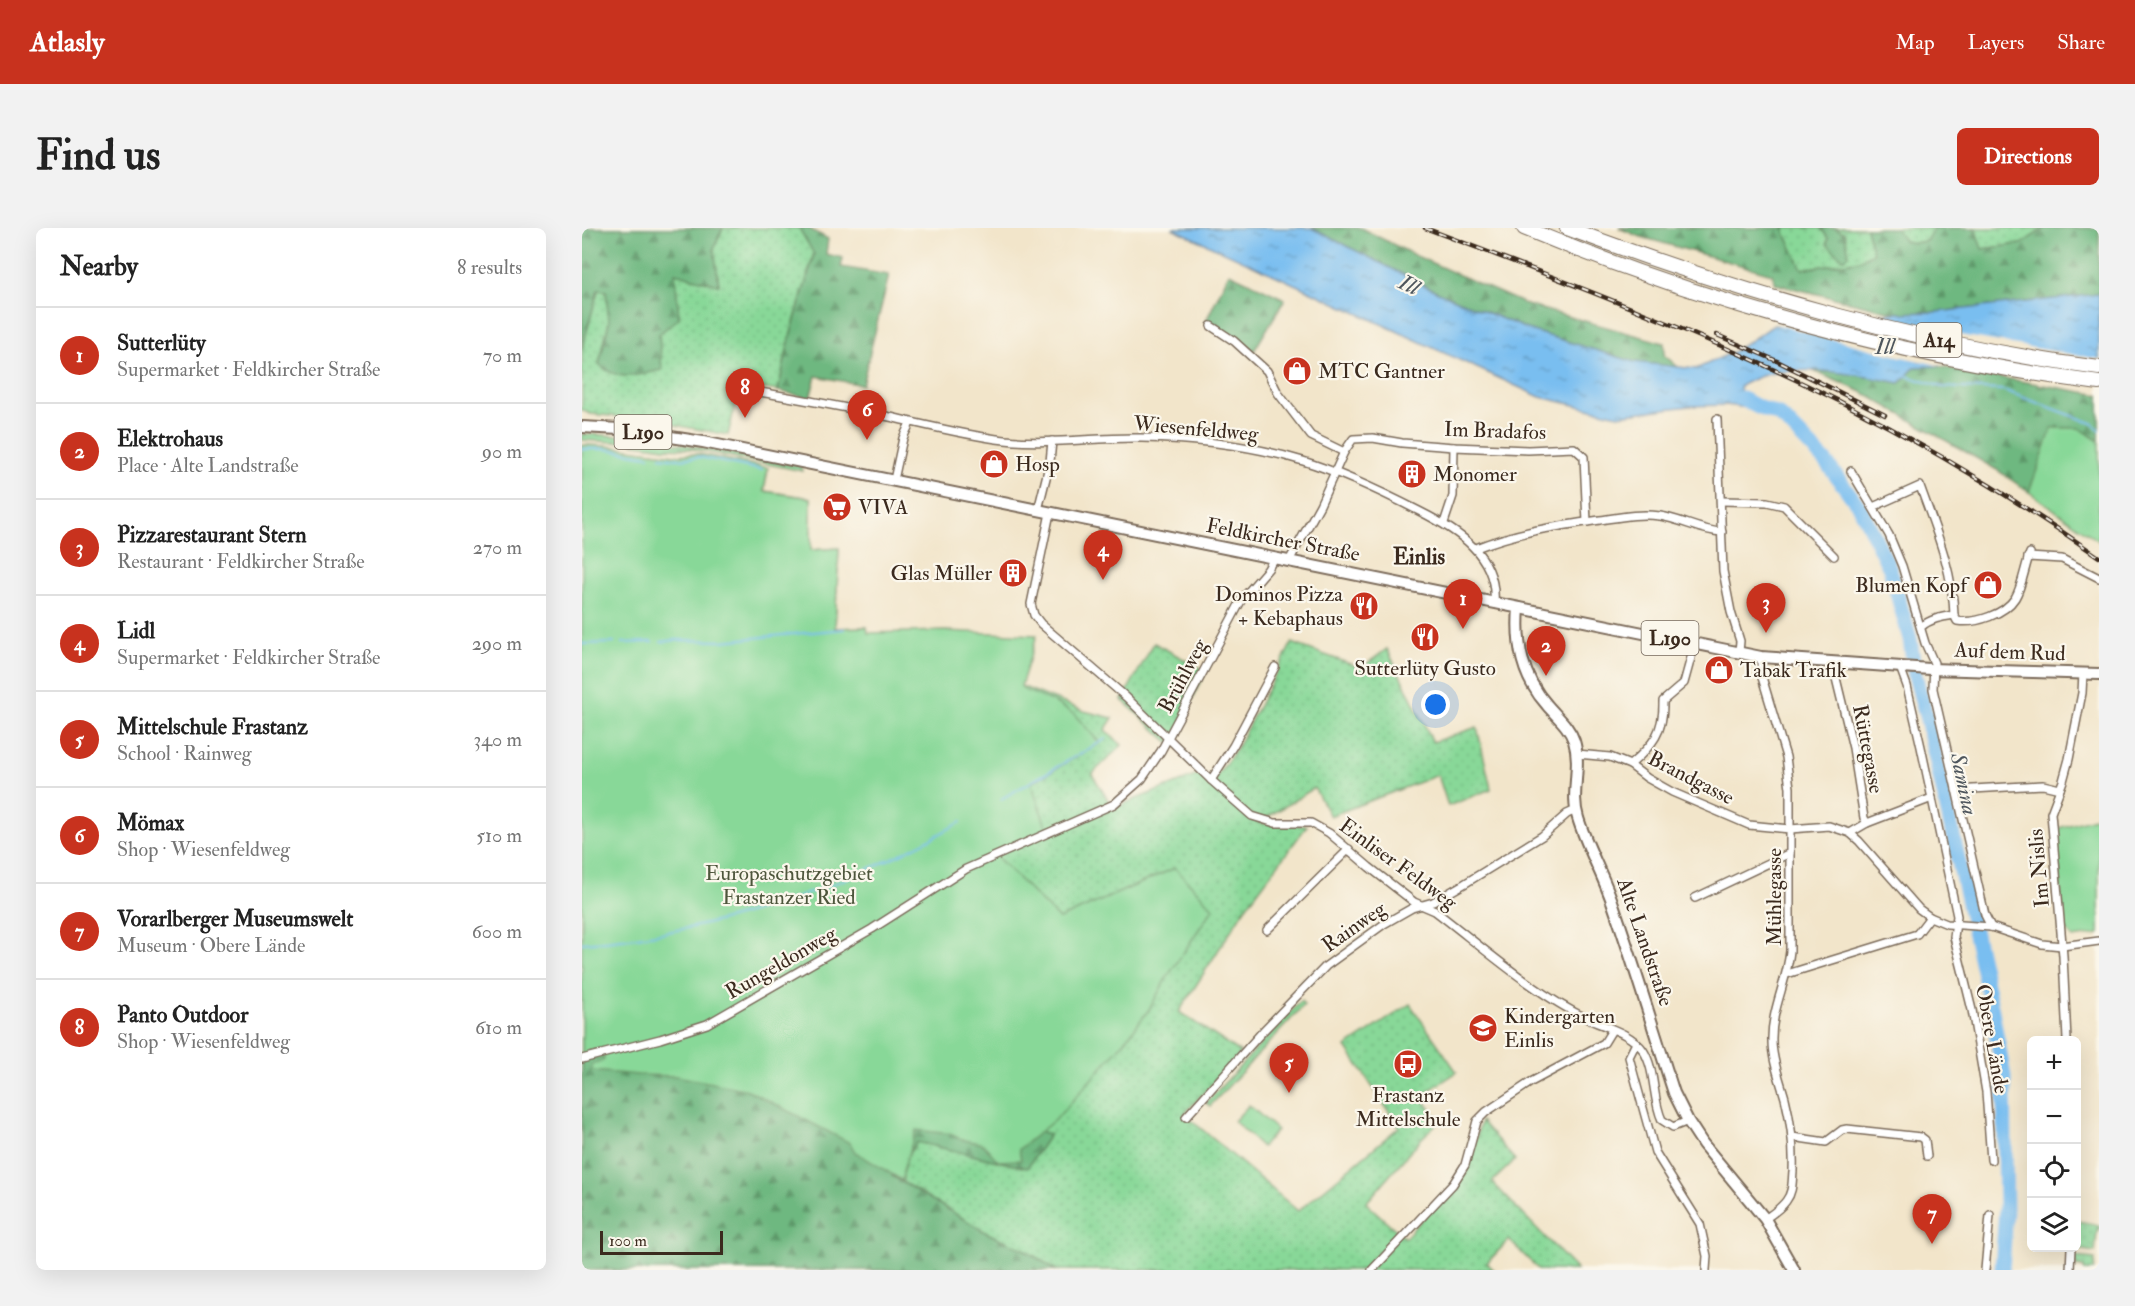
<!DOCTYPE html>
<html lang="en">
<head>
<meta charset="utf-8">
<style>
	body { margin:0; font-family:"IM FELL Double Pica",serif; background:#f2f2f2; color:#222 }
	.controls { position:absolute; right:18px; bottom:18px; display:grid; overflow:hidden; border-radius:9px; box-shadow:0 6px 24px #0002 }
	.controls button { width:54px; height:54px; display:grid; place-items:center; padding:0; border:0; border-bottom:2px solid #e0e0e0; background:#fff; color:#222; font:30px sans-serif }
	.scale { position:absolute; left:18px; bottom:15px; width:123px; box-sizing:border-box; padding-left:6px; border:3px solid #3b2a1e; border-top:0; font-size:16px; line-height:21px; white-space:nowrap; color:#3b2a1e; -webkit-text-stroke:4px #fbf7ec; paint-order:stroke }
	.you { position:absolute; left:854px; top:477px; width:21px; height:21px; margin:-15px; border:4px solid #fff; border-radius:50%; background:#1a73e8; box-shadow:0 0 0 9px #1a73e833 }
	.badge { display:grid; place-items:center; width:39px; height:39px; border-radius:50%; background:#c8321e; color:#fff; font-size:20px; font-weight:700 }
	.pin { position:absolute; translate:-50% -50px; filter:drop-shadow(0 2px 3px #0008) }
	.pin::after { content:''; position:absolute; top:32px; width:21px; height:18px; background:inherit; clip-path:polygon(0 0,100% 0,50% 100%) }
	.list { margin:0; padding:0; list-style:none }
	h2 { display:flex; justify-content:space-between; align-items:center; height:78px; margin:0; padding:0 24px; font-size:26px }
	h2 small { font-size:20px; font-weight:400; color:#767676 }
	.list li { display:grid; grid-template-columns:39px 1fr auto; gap:18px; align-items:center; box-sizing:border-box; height:96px; padding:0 24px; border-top:2px solid #e0e0e0 }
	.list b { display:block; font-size:22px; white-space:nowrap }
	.list p { margin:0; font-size:20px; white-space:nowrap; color:#767676 }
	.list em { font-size:20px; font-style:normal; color:#767676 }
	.icon { flex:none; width:33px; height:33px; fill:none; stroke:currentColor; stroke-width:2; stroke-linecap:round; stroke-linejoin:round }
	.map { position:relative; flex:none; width:1517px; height:1042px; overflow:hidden; border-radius:9px }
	header { display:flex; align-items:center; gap:36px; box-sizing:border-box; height:84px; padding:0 30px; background:#c8321e; color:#fff }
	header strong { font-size:28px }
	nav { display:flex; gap:33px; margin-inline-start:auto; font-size:21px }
	.intro { display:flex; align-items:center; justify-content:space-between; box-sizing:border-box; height:144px; padding:0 36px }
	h1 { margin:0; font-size:42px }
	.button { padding:15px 27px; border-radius:9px; background:#c8321e; color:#fff; font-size:21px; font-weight:700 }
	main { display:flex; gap:36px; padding:0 36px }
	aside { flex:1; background:#fff; border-radius:9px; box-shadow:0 6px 24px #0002 }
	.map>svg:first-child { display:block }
	.grass { fill:url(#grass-dots); stroke:#62815b; stroke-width:1.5 }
	.forest { fill:url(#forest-firs); stroke:#54714f; stroke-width:1.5 }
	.green { fill:#88d898; stroke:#62815b; stroke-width:1.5 }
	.water { fill:url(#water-ripples); stroke:#5a7487; stroke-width:1.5 }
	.pier { fill:#f2e5ca }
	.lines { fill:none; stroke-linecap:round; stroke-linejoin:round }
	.stream { stroke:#79bef0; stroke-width:2 }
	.river { stroke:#79bef0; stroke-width:15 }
	.minor-casing { stroke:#7b6b5a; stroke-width:10 }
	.secondary-casing { stroke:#7b6b5a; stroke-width:14 }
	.primary-casing { stroke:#7b6b5a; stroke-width:14 }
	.motorway-casing { stroke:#7b6b5a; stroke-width:16 }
	.minor { stroke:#fff; stroke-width:7 }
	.secondary { stroke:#fff; stroke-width:10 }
	.primary { stroke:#fff; stroke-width:10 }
	.motorway { stroke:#fff; stroke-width:14 }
	.rail-casing { stroke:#3b2a1e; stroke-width:4.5 }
	.rail { stroke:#fbf7ec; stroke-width:2; stroke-dasharray:7; stroke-linecap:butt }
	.labels { text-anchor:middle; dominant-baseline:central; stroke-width:4.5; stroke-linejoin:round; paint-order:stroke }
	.shield { fill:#fbf7ec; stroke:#75685c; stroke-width:1.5 }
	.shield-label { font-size:20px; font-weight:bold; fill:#3b2a1e }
	.poi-label { font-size:21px; fill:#3b2a1e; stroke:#fbf7ec; text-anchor:start }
	.street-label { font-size:21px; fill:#3b2a1e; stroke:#fbf7ec }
	.park-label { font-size:21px; fill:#4e563c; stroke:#fbf7ec }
	.water-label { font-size:22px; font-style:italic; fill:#4e565d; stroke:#fbf7ec }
	.neighbourhood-label { font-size:22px; font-weight:bold; fill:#3b2a1e; stroke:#fbf7ec }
</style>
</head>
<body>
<header>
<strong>Atlasly</strong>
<nav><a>Map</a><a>Layers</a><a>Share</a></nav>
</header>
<div class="intro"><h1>Find us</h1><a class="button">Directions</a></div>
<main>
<aside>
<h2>Nearby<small>8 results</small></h2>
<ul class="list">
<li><span class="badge">1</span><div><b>Sutterlüty</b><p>Supermarket · Feldkircher Straße</p></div><em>70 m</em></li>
<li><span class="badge">2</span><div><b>Elektrohaus</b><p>Place · Alte Landstraße</p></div><em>90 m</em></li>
<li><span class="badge">3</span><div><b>Pizzarestaurant Stern</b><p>Restaurant · Feldkircher Straße</p></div><em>270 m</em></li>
<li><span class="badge">4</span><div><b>Lidl</b><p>Supermarket · Feldkircher Straße</p></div><em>290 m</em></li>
<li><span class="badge">5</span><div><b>Mittelschule Frastanz</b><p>School · Rainweg</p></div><em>340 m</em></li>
<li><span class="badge">6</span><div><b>Mömax</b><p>Shop · Wiesenfeldweg</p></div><em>510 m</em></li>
<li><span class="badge">7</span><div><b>Vorarlberger Museumswelt</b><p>Museum · Obere Lände</p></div><em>600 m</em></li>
<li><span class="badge">8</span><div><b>Panto Outdoor</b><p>Shop · Wiesenfeldweg</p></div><em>610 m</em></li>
</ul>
</aside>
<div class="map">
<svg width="1517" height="1042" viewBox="0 0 1517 1042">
	<defs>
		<pattern id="grass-dots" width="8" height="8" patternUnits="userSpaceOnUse" patternTransform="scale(1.5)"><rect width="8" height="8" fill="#88d898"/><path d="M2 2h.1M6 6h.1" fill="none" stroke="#76ba83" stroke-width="1.8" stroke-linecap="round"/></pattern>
		<pattern id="forest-firs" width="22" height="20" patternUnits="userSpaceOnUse" patternTransform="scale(1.5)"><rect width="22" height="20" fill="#6eb880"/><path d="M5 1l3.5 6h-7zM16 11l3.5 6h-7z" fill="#5c9668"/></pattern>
		<pattern id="water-ripples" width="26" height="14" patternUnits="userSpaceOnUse" patternTransform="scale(1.5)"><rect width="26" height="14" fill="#79bef0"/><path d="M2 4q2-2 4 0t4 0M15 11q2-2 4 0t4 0" fill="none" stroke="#649bc2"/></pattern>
	</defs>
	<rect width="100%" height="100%" fill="#fbf7ec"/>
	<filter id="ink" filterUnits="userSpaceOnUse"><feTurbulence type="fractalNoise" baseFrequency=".0167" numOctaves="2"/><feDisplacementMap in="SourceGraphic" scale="12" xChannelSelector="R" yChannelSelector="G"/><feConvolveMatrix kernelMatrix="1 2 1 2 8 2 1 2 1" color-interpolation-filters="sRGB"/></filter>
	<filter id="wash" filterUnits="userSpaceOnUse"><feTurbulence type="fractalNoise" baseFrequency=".008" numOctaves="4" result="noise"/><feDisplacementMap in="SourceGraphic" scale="24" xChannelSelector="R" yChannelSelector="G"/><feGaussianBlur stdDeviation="1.35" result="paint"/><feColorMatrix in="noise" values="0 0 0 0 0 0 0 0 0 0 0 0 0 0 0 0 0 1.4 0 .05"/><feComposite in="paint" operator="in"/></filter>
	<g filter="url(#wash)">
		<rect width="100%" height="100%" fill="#f2e5ca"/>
		<g class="grass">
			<path d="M141 0H217L232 25 208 109 196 163 158 157 146 207 61 191 8 186 0 182V121L16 62 24 63 27 94 17 136 77 105 97 90 93 45 132 20Z"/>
			<path d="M1203 0H1239L1246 10 1245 16 1253 22 1264 14 1263 7 1253 0H1284L1291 25 1276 33 1220 41 1203 6Z"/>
			<path d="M1314 0H1352L1344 13 1332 15 1322 13Z"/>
			<path d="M1393 0H1463L1439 16 1399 21Z"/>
			<path d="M0 206C74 208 146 225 219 238L221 243 111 221 83 220 47 215 0 212Z"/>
			<path d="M0 217 23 218 92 227 116 226 186 240 182 263 229 270V322L257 320 253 400 285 399 286 405 439 458 502 483 531 490 523 502 540 517 510 546 531 580 618 546 630 555 654 521 710 415 779 440 805 421 851 514 895 499 909 561 866 578 856 547 748 588 732 560 676 595 725 598 662 682 597 784 659 825 602 886 716 983 817 899 764 819 828 776 875 844 839 868 857 893 839 911 784 975 823 1010 885 942 899 893 933 932 910 954 995 1042H957L927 1012 905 1035 912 1042H474L443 1022 405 1005 310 948 335 914 445 940 318 872Z"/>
			<path d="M572 415 624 443 589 516 540 472Z"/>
			<path d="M1496 993 1517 997V1001H1515L1513 1024 1495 1021Z"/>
			<path d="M1493 1029 1513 1031 1512 1042H1502V1039L1494 1038Z"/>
		</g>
		<g class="forest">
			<path d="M0 0H141L132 20 137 57 93 45 97 90 77 106 80 142C56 147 36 155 17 136L27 94 24 63 16 62 0 121Z"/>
			<path d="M217 0H226L246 11 244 26 261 30 259 39 307 47 280 157 234 148 228 170 196 163 208 109 232 26Z"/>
			<path d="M729 0H779L832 27 945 77 1082 115V127L1096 139 1052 134 947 102 856 64Z"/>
			<path d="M1037 0H1203V6L1220 41 1276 33 1291 25 1284 0H1314L1322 13 1332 15 1344 13 1352 0H1393L1400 21 1439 16 1463 0H1517V66L1355 84 1314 85 1194 56 1190 46 1056 8Z"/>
			<path d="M1239 0H1253L1263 6 1267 27 1261 31 1245 16 1246 10Z"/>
			<path d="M647 45 703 71 672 123 624 93Z"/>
			<path d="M1355 138 1517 167V213L1497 200H1471L1447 264 1415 242 1280 164 1229 142 1255 143 1318 155 1333 139Z"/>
			<path d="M0 810 318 872 468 906 445 940 335 914 310 948 405 1005 443 1022 474 1042H0Z"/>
		</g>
		<g class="green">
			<path d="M1470 200H1497L1517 213V313L1447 264Z"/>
			<path d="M0 217 23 218 92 227 116 226 186 240 182 263 229 270V322L257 320 253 400 285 399 286 405 364 403 455 407 439 458 442 462 472 474 492 486 518 515 449 555 465 601 412 626 477 691 593 640 631 680 584 751 568 780 544 812 475 890 437 921 439 932 416 933 401 916 378 911 369 906 334 902 321 943V953L273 924 268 915 166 862 94 848 56 847 10 843V836L21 833 22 830H0Z"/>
			<path d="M1512 590 1517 592V706L1491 710 1482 700 1473 601Z"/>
			<path d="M719 773 722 777 628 878 624 875Z"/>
			<path d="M667 877 695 902 680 919 652 893Z"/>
		</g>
		<path class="water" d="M590 0H729L856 64 947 102 1053 134 1114 141 1151 124 1192 97 1314 85 1355 84 1517 66V132L1333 139 1318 155C1274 147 1228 136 1183 147 1175 149 1166 154 1158 158L1159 166 1174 173 1176 179 1173 181 1144 177 1107 178 1036 187 958 169Z"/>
		<path class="pier" d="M1284 85 1366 105 1517 131V135L1373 141 1311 127 1189 95Z"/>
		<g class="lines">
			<g class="stream">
				<path d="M1325 148 1360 159 1421 162 1510 195 1517 202"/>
				<path d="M0 221H23L67 228"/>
				<path d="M78 229 97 231 117 229 180 242"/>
				<path d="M79 414 94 412 140 413 262 401"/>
				<path d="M40 415 70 414"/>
				<path d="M0 416 32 415"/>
				<path d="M419 571 524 511"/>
				<path d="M0 715C135 705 262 661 379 594"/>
			</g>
			<path class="river" d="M1158 170 1176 179 1197 187 1208 197 1243 233 1279 281 1308 341 1328 411 1333 447 1346 495 1410 783 1422 848 1424 981 1420 1042"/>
		</g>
	</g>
	<g filter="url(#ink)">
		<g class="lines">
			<g class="minor-casing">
				<g id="minor">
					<path d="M629 98 652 113 685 143 696 165 729 208 762 224"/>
					<path d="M161 161C207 169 253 177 299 187 340 196 381 207 423 212 468 217 514 209 559 210 613 211 669 217 721 233 761 245 800 264 837 283 875 302 916 327 912 375"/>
					<path d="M1135 191 1141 343 1149 384 1158 413 1157 424"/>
					<path d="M1269 243 1307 307 1320 338 1343 415 1352 435 1351 461 1403 687 1409 699"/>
					<path d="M312 252 321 210 328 195"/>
					<path d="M1139 273 1185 274 1202 278 1252 328"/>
					<path d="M1291 279 1338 258C1353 300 1371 342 1372 387"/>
					<path d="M456 282 468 234 470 213"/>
					<path d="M468 285 449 376 452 387 459 396 544 469 629 552 670 588 693 595H729L747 605 787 639 832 674 853 683C899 718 954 767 1006 791 1023 799 1049 805 1061 822 1074 842 1070 871 1080 892L1091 899 1106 893"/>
					<path d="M862 295 871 268 872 219"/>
					<path d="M894 320C934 304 975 298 1018 292 1038 289 1058 285 1078 288 1099 291 1118 303 1140 304"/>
					<path d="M1446 329 1480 331 1517 350"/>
					<path d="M707 333 738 277 762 224 771 211 791 210 820 215 872 219 946 222 992 220 1002 229 1005 294"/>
					<path d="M1339 399C1348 391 1359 389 1372 387L1375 393C1394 396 1423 386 1433 370 1440 359 1443 338 1448 325"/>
					<path d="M1179 429V446L1204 529 1208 560V723C1205 754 1189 782 1190 813 1190 832 1198 852 1203 870 1209 894 1212 918 1211 943 1210 954 1211 964 1204 973 1198 981 1190 986 1183 991"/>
					<path d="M1252 435V442L1271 520 1282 590 1285 595 1268 605"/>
					<path d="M1318 439 1325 458 1339 519 1375 688 1372 709 1390 782 1404 864 1409 932"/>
					<path d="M995 526 1028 529 1048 537 1065 550 1090 564 1167 597 1208 601 1247 598 1268 605 1277 613 1337 681 1348 689 1365 696 1409 699 1460 716 1480 718 1517 713"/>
					<path d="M1048 537C1071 517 1082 504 1081 473L1102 455 1113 415"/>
					<path d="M629 552 651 518 693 439"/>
					<path d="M1374 562 1461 557 1478 561"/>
					<path d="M1285 595 1350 570"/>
					<path d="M1113 670 1208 625"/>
					<path d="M685 702 767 621"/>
					<path d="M1205 746 1335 706 1348 689"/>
					<path d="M1485 812 1481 728 1469 585 1481 553 1487 531 1500 465 1501 445"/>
					<path d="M1054 815 1047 829 1073 924 1118 996 1125 1028 1124 1042"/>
					<path d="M0 831 78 811 125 796 290 701 384 641 532 576 560 551 579 523 660 371 686 341 692 330"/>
					<path d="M604 889 681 803 744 738 802 696 830 680 851 674 882 656 960 608 985 586 994 582"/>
					<path d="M1210 909 1244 914 1260 902 1265 901 1339 909 1343 912 1345 928"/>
					<path d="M790 1042 871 956 883 937 895 893 904 884 949 854 1022 815 1030 802"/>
					<path d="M1403 1042 1408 987"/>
					<path d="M1488 1042 1489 1020"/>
				</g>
			</g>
			<g class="secondary-casing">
				<path id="secondary" d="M937 380C934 417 940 449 965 477 975 489 987 498 992 513 1000 539 988 565 996 590 1005 620 1022 648 1032 679 1053 740 1072 803 1092 865L1106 893 1121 916 1183 991 1212 1042"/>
			</g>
			<g class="primary-casing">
				<path id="primary" d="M0 199 38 201 121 214 1179 429 1348 441 1517 446"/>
			</g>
			<g class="motorway-casing">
				<g id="motorway">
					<path d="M942 0C1125 76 1321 129 1517 155"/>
					<path d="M985 0C1158 65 1333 116 1517 140"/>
				</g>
			</g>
			<use href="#minor" class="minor"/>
			<use href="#secondary" class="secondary"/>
			<use href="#primary" class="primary"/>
			<use href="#motorway" class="motorway"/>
			<g class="rail-casing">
				<g id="rail">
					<path d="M843 0C983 53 1123 106 1257 173 1347 219 1434 271 1517 329"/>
					<path d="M1135 107 1195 133 1303 187"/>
				</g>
			</g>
			<use href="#rail" class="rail"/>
		</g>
	</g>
	<defs>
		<g id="shop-disc" transform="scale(1.5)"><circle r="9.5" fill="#c8321e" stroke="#fbf7ec"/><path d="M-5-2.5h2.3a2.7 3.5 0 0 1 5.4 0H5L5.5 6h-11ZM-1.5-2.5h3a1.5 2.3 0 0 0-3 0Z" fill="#fff"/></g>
		<g id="building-disc" transform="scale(1.5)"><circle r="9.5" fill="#c8321e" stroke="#fbf7ec"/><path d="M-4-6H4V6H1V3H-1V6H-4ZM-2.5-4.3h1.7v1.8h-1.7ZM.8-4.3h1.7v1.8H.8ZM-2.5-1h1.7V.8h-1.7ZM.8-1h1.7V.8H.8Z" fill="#fff"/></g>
		<g id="supermarket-disc" transform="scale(1.5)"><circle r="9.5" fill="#c8321e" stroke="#fbf7ec"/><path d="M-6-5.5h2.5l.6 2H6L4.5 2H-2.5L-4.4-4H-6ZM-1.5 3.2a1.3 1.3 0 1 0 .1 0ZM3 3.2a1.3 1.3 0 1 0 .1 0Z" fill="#fff"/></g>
		<g id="restaurant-disc" transform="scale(1.5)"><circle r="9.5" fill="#c8321e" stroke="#fbf7ec"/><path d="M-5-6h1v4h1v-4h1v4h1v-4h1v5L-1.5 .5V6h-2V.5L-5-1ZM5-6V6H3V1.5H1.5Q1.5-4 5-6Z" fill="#fff"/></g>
		<g id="school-disc" transform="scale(1.5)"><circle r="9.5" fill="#c8321e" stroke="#fbf7ec"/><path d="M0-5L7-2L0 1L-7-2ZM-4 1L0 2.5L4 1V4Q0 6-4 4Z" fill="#fff"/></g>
		<g id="bus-disc" transform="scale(1.5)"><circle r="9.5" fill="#c8321e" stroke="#fbf7ec"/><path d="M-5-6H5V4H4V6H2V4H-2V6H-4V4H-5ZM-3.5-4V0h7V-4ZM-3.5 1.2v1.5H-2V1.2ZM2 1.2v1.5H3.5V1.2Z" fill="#fff"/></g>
	</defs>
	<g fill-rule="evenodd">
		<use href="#shop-disc" x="715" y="143"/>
		<use href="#shop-disc" x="412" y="236"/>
		<use href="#building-disc" x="830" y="246"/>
		<use href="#supermarket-disc" x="255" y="279"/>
		<use href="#building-disc" x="431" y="345"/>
		<use href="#shop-disc" x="1406" y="357"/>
		<use href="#restaurant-disc" x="782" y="378"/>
		<use href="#restaurant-disc" x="843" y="409"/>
		<use href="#shop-disc" x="1137" y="442"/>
		<use href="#school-disc" x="901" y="800"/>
		<use href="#bus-disc" x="826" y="836"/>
	</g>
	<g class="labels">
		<g class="shield">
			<rect x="1334.5" y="95" width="45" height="34" rx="4.5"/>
			<rect x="32.5" y="187" width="57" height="34" rx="4.5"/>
			<rect x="1059.5" y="393" width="57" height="34" rx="4.5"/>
		</g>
		<g class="shield-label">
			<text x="1357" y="112">A14</text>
			<text x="61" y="204">L190</text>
			<text x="1088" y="410">L190</text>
		</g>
		<g class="poi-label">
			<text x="736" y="143">MTC Gantner</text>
			<text x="433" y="236">Hosp</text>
			<text x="851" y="246">Monomer</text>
			<text x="276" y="279">VIVA</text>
			<text x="410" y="345" text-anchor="end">Glas Müller</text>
			<text x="1385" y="357" text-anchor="end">Blumen Kopf</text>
			<text x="761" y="366" text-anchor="end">Dominos Pizza<tspan x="761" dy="24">+ Kebaphaus</tspan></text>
			<text x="843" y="440" text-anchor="middle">Sutterlüty Gusto</text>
			<text x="1158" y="442">Tabak Trafik</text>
			<text x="922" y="788">Kindergarten<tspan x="922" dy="24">Einlis</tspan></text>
			<text x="826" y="867" text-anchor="middle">Frastanz<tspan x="826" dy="24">Mittelschule</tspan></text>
		</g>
		<g class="street-label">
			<text transform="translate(614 201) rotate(5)">Wiesenfeldweg</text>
			<text transform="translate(913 203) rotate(2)">Im Bradafos</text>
			<text transform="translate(701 312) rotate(11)">Feldkircher Straße</text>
			<text transform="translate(1428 424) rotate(2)">Auf dem Rud</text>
			<text transform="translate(601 448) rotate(-62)">Brühlweg</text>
			<text transform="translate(1286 521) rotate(79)">Rüttegasse</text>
			<text transform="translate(1109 550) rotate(27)">Brandgasse</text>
			<text transform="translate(816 636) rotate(36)">Einliser Feldweg</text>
			<text transform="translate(1457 640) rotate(-95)">Im Nislis</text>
			<text transform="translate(1192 669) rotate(-90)">Mühlegasse</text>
			<text transform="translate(772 699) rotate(-35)">Rainweg</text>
			<text transform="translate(1063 714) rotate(71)">Alte Landstraße</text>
			<text transform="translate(199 735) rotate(-30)">Rungeldonweg</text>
			<text transform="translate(1410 811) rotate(80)">Obere Lände</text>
		</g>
		<g class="park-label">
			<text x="207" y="645">Europaschutzgebiet<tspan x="207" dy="24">Frastanzer Ried</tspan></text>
		</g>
		<g class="water-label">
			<text transform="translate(827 57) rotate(25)">Ill</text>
			<text x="1303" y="119">Ill</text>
			<text transform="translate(1382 556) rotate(78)">Samina</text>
		</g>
		<g class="neighbourhood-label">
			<text x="837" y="329">Einlis</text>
		</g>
	</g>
</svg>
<div class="controls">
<button>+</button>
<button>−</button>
<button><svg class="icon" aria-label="locate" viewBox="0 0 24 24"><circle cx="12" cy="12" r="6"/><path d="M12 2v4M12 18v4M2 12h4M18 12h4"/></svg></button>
<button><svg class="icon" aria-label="layers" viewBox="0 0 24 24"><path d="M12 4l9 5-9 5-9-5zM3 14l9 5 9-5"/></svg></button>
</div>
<div class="scale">100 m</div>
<div class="you"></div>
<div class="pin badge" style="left:881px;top:401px">1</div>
<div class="pin badge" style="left:964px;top:448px">2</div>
<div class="pin badge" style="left:1184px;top:405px">3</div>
<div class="pin badge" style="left:521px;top:352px">4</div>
<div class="pin badge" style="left:707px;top:865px">5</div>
<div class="pin badge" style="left:285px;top:212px">6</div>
<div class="pin badge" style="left:1350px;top:1016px">7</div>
<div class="pin badge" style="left:163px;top:190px">8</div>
</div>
</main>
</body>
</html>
